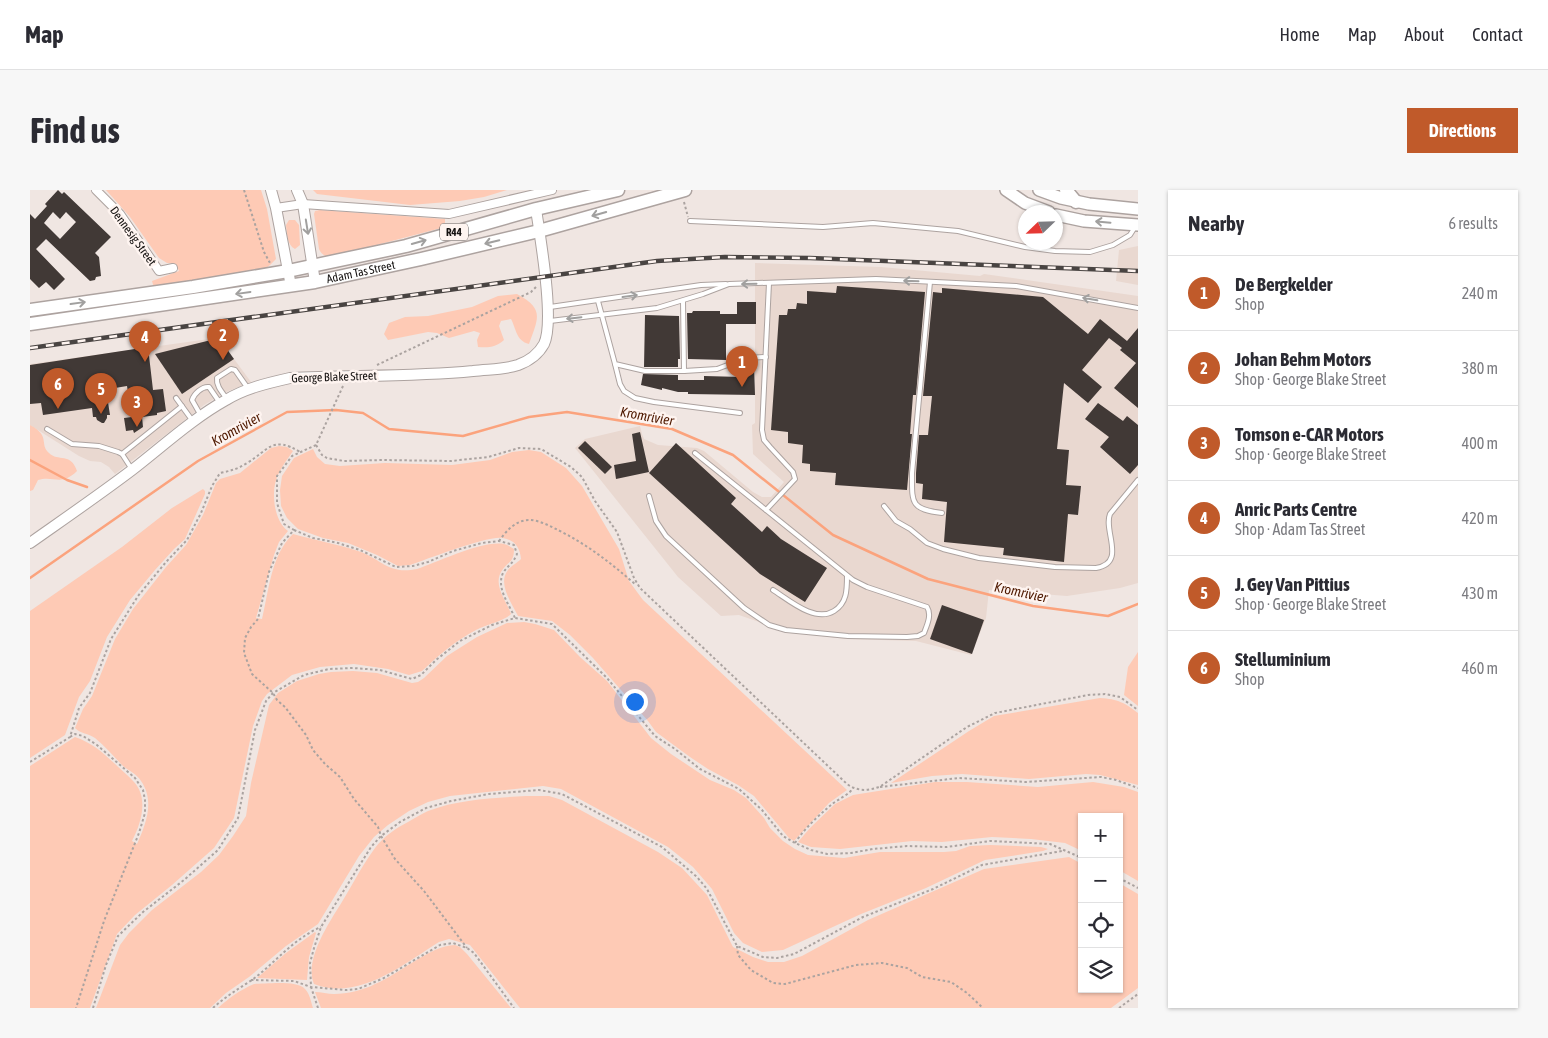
<!DOCTYPE html>
<html lang="en">
<head>
<meta charset="utf-8">
<style>
	body { margin:0; font-family:"Asap Condensed",sans-serif; background:#f7f7f7; color:#2b2b33 }
	.controls { position:absolute; right:15px; bottom:15px; display:grid; overflow:hidden; border-radius:0px; box-shadow:0 1px 4px #0004 }
	.controls button { width:45px; height:45px; display:grid; place-items:center; padding:0; border:0; border-bottom:1px solid #e1e1e2; background:#fff; color:#2b2b33; font:25px sans-serif }
	.compass { position:absolute; left:988px; top:15px; width:45px; height:45px; border-radius:50%; background:#fff; box-shadow:0 1px 4px #0004; rotate:247deg }
	.you { position:absolute; left:604px; top:511px; width:18px; height:18px; margin:-12px; border:4px solid #fff; border-radius:50%; background:#1a73e8; box-shadow:0 0 0 8px #1a73e833 }
	.badge { display:grid; place-items:center; width:32px; height:32px; border-radius:50%; background:#c05a2a; color:#fff; font-size:16px; font-weight:700 }
	.pin { position:absolute; translate:-50% -41px; filter:drop-shadow(0 1px 2px #0008) }
	.pin::after { content:''; position:absolute; top:26px; width:18px; height:15px; background:inherit; clip-path:polygon(0 0,100% 0,50% 100%) }
	.list { margin:0; padding:0; list-style:none }
	h2 { display:flex; justify-content:space-between; align-items:center; height:65px; margin:0; padding:0 20px; font-size:21px }
	h2 small { font-size:16px; font-weight:400; color:#7c7c81 }
	.list li { display:grid; grid-template-columns:32px 1fr auto; gap:15px; align-items:center; box-sizing:border-box; height:75px; padding:0 20px; border-top:1px solid #e1e1e2 }
	.list b { display:block; font-size:19px; white-space:nowrap }
	.list p { margin:0; font-size:16px; white-space:nowrap; color:#7c7c81 }
	.list em { font-size:16px; font-style:normal; color:#7c7c81 }
	.icon { flex:none; width:28px; height:28px; fill:none; stroke:currentColor; stroke-width:2; stroke-linecap:round; stroke-linejoin:round }
	.map { position:relative; flex:none; width:1108px; height:818px; overflow:hidden; border-radius:0px }
	header { display:flex; align-items:center; gap:30px; box-sizing:border-box; height:70px; padding:0 25px; background:#fff; border-bottom:1px solid #e1e1e2 }
	header strong { font-size:24px }
	nav { display:flex; gap:28px; margin-inline-start:auto; font-size:18px }
	.intro { display:flex; align-items:center; justify-content:space-between; box-sizing:border-box; height:120px; padding:0 30px }
	h1 { margin:0; font-size:35px }
	.button { padding:12px 22px; border-radius:0px; background:#c05a2a; color:#fff; font-size:18px; font-weight:700 }
	main { display:flex; gap:30px; padding:0 30px }
	aside { flex:1; background:#fff; border-radius:0px; box-shadow:0 1px 4px #0004 }
	.map>svg:first-child { display:block }
	.built { fill:#e9d8d0 }
	.green { fill:#fecab5 }
	.lines { fill:none; stroke-linecap:round; stroke-linejoin:round }
	.stream { stroke:#fba37d; stroke-width:2.5 }
	.building { fill:#413936; fill-rule:evenodd }
	.service-casing { stroke:#ada3a0; stroke-width:6 }
	.minor-casing { stroke:#ada3a0; stroke-width:10 }
	.tertiary-casing { stroke:#ada3a0; stroke-width:12 }
	.secondary-casing { stroke:#ada3a0; stroke-width:14 }
	.primary-casing { stroke:#ada3a0; stroke-width:15 }
	.path { stroke:#aba3a0; stroke-width:2; stroke-dasharray:2.5 2.5; stroke-linecap:butt }
	.service { stroke:#fff; stroke-width:4 }
	.minor { stroke:#fff; stroke-width:8 }
	.tertiary { stroke:#fff; stroke-width:10 }
	.secondary { stroke:#fff; stroke-width:11 }
	.primary { stroke:#fff; stroke-width:12 }
	.rail-casing { stroke:#494442; stroke-width:4.5 }
	.rail { stroke:#fef4f0; stroke-width:2.5; stroke-dasharray:8; stroke-linecap:butt }
	.oneway { stroke:#a1a09f }
	.labels { text-anchor:middle; dominant-baseline:central; stroke-width:5; stroke-linejoin:round; paint-order:stroke }
	.shield { fill:#fef4f0; stroke:#5a5553; stroke-width:1 }
	.shield-label { font-size:11px; font-weight:bold; fill:#141110 }
	.street-label { font-size:12px; fill:#141110; stroke:#fef4f0 }
	.water-label { font-size:14px; font-style:italic; fill:#4f1900; stroke:#fef4f0 }
</style>
</head>
<body>
<header>
<strong>Map</strong>
<nav><a>Home</a><a>Map</a><a>About</a><a>Contact</a></nav>
</header>
<div class="intro"><h1>Find us</h1><a class="button">Directions</a></div>
<main>
<div class="map">
<svg width="1108" height="818" viewBox="0 0 1108 818">
	<rect width="100%" height="100%" fill="#f0e6e2"/>
	<g class="built">
		<path d="M1108 56V95L1086 91 1089 60Z"/>
		<path d="M725 73 851 77 950 86 954 84 1108 106V393L1090 398 1037 406 959 400 956 428 941 465 886 451 817 449 757 442 709 425 691 426 648 387 545 258 555 249 610 236 612 244 614 249 628 255 667 258 674 261 723 302 732 307H741L754 292 723 264 722 235 725 233Z"/>
		<path d="M179 149 204 169 221 192 196 202 174 215 85 284 79 277 71 272 60 271 49 266 0 235V174Z"/>
	</g>
	<g class="green">
		<path d="M76 0H231L237 19 246 69 240 75 234 80 124 98 122 91 149 81 146 74 137 73 129 68 100 27Z"/>
		<path d="M283 0H477L454 7 430 11 380 15 287 4Z"/>
		<path d="M290 20 415 29V37L301 67C295 67 291 64 289 59L284 24 285 21Z"/>
		<path d="M259 30H265L269 35 270 55 265 59C257 55 257 44 256 35Z"/>
		<path d="M487 104C515 119 508 128 499 154 486 151 486 138 481 129L471 131 469 136 474 150C466 157 459 158 448 157L447 150 450 143 444 141 419 148 407 143 398 142 358 150 354 144 359 133 375 127 398 126 442 117 468 106Z"/>
		<path d="M0 235C21 246 9 254 19 263 28 272 41 262 47 281 31 297 24 285 8 290L3 300 0 301Z"/>
		<path d="M249 256 257 257 263 261C249 281 241 291 245 317 247 326 250 335 258 341L249 352 244 365 226 428 232 429C239 400 241 365 263 344 285 350 307 354 328 361 352 369 358 385 387 379 408 372 453 350 474 354 478 355 481 357 484 359 484 372 479 371 473 379 461 394 477 411 481 424 475 431 455 435 446 440 425 451 408 466 392 481L379 485 358 479 324 474 290 477 262 485 237 504 232 511 223 536 204 628 184 658 142 695 105 725 87 744 60 818H0V576L45 547C62 553 71 561 84 573 90 579 98 585 104 592 119 608 111 634 102 651L107 654C116 634 125 611 111 591 107 584 99 581 93 576 84 567 75 556 65 548 58 543 51 544 45 538L53 519 62 506 85 449 103 419 136 377 156 355 173 325 186 293 190 289 210 283 241 258Z"/>
		<path d="M283 259 287 267 295 274 310 276 355 273 422 275 460 270 482 262 499 260 511 262 536 278 552 296 589 359 599 391 613 410 817 600 799 613 764 651 759 648 724 606 708 595 678 579 660 567 626 542 618 531 563 468 540 445 522 431 488 426C482 413 467 394 478 380 481 376 487 373 491 369 490 358 485 350 473 348 458 345 398 369 380 375L368 376 347 365 318 353 293 348 268 339 257 328 251 316 250 300 252 286 264 268Z"/>
		<path d="M173 299 175 301V304L155 349 144 359 125 380 100 410 77 447 60 491 49 507 35 545 0 568V421L92 357 142 318Z"/>
		<path d="M494 432 505 434 524 440 550 467 577 491 621 548 641 564 680 590 704 600 716 608 734 628 740 638 753 651 765 659 778 665 814 668 850 662H914L926 661 940 656 960 655 1011 657 1018 659 1013 661 955 670 896 698 831 724 753 760 732 762 713 753 704 743 682 699 663 677 638 657 531 599 513 596 420 606 398 612 379 621 358 635 344 647 329 666 288 734 256 756 219 787 196 803 180 818H66L90 755 99 743 122 720 171 682 189 665 203 646 216 626 221 593 239 515 248 503 267 491 289 484 301 482 323 481 347 483 382 493 388 492 394 488 417 466 447 447 477 433Z"/>
		<path d="M1108 462V516L1094 505 1098 477Z"/>
		<path d="M1070 508C1088 509 1095 513 1108 523V595L1070 585 1056 584 999 589 932 584 902 586 861 593 939 541 964 526Z"/>
		<path d="M905 592H937L1008 597 1063 592 1094 597 1108 602V691L1089 680V627H1052V661L1035 653 1001 649 962 647 912 652 882 651 810 659 781 657 768 652 780 638 805 614 823 605Z"/>
		<path d="M496 606H519L532 610 628 662 652 678 677 705 703 757 723 767 738 772H754L772 766 838 730 954 679 1039 667 1052 674V799H1089V693L1108 704V798L1081 818H490L440 755 419 749 409 752C377 772 339 803 299 798 294 797 289 796 284 794 275 773 294 741 305 723 319 702 330 678 345 658 353 647 366 638 378 632 385 628 391 624 398 621 429 609 464 608 496 606Z"/>
		<path d="M285 742 286 743 279 767 277 790 227 788 256 763Z"/>
		<path d="M425 755 430 757 437 764 481 818H291L285 802C291 802 298 804 304 804 317 804 334 800 345 794 370 784 399 756 425 755Z"/>
		<path d="M224 794C236 794 267 790 275 799 280 804 281 812 283 818H188C199 808 210 800 224 794Z"/>
	</g>
	<g class="lines">
		<g class="stream">
			<path d="M0 270 37 290 57 297"/>
			<path d="M0 388 168 271 257 222 306 220 333 223 359 239 433 246 499 227 537 222 642 239 703 265 803 345 898 389 1003 416 1078 426 1108 414"/>
		</g>
	</g>
	<g class="building">
		<path d="M28 0 32 4 34 2 81 47 65 63 69 67 71 86 66 87 65 90 60 91 16 49 6 59 35 89 24 100 16 92 9 98 0 89V24L5 29 17 16 15 14ZM23 22 30 29 36 22 46 32 30 49 14 33Z"/>
		<path d="M807 96 895 102 886 205H883L880 244H882L877 300 805 295 806 283 780 281V274L772 273 773 255 758 253V242L741 240 749 125H757L758 119H766L767 113 777 114V101L806 103Z"/>
		<path d="M912 98 1013 107 1058 144 1070 129 1097 151 1108 138V218L1084 198 1106 173 1090 160 1092 158 1079 148 1052 180 1072 197 1058 213 1034 193 1027 259 1039 260 1036 295 1051 296 1048 325 1038 324 1034 372 973 365 974 358 914 352 917 312 892 309 893 294 886 293V283L889 245H898L902 206H893L903 102 912 103Z"/>
		<path d="M707 112H726V134H696V170L658 169 657 123H662L663 121H690V124H707Z"/>
		<path d="M615 125 649 126 650 169H648V177H614Z"/>
		<path d="M189 148 204 169 152 204 125 164Z"/>
		<path d="M118 157 123 200 133 199 136 221 127 223V225L112 227 113 237 104 243 103 240 96 241 94 228 102 227 97 196 79 199 80 205 77 206 80 225H77V228L74 233H72L67 230 66 227H63L62 218 13 225 11 213 0 214V175Z"/>
		<path d="M712 173 724 174 725 205 658 204V202H648L632 198V200L611 195 613 184 648 185V190H674V186L712 187Z"/>
		<path d="M1068 213 1093 231 1097 226 1108 235V275L1100 284 1070 257 1079 247 1055 229Z"/>
		<path d="M610 242 619 282 586 289 584 275 606 271 602 244Z"/>
		<path d="M555 251 582 277 575 284 548 258Z"/>
		<path d="M646 253 706 308 701 314 732 342 737 336 751 349 797 378 775 412 730 384 619 283Z"/>
		<path d="M912 415 954 430 942 464 900 449Z"/>
	</g>
	<g class="lines">
		<g class="service-casing">
			<g id="service">
				<path d="M660 31 793 37 843 33 928 41 995 57 1025 61 1060 62 1083 55 1100 45 1105 37"/>
				<path d="M900 92 882 283C882 313 880 319 912 323"/>
				<path d="M568 111 585 174 615 181H654L687 179 716 168 736 167"/>
				<path d="M653 111 654 181"/>
				<path d="M520 117 671 95 696 94"/>
				<path d="M520 131 627 118 673 104 699 94 846 89 986 96 1108 118"/>
				<path d="M585 174 590 194 594 201 605 208 624 212 710 223"/>
				<path d="M146 208 162 230"/>
				<path d="M197 209C192 202 186 196 187 188L201 179 205 180 217 197"/>
				<path d="M170 224 162 210C164 204 172 196 179 197L190 213"/>
				<path d="M17 239 42 254 69 256 88 262 92 264 101 278"/>
				<path d="M665 263 736 320"/>
				<path d="M92 264 152 216"/>
				<path d="M619 306 626 331 636 346 714 418 739 435 756 440 818 446 877 447 888 446 894 443C897 435 902 425 897 417L837 397 823 390 736 320 765 289 763 282 740 257 734 250 732 240 739 93"/>
				<path d="M854 316 866 331 880 339 897 353 913 359 949 368 1025 377 1066 378C1097 373 1073 341 1080 324L1108 290"/>
				<path d="M743 400C759 410 785 433 804 421 817 413 817 400 817 386"/>
			</g>
		</g>
		<g class="minor-casing">
			<g id="minor">
				<path d="M66 0 90 24 129 81 143 78"/>
				<path d="M246 18 273 14 419 24 522 0"/>
			</g>
		</g>
		<g class="tertiary-casing">
			<g id="tertiary">
				<path d="M241 0 246 18 261 96"/>
				<path d="M267 0 273 14 285 92"/>
				<path d="M0 353C34 329 69 305 102 280 133 256 162 229 196 210 216 198 238 193 260 188 321 185 382 187 443 181 458 179 473 180 488 175 499 171 508 165 514 154 525 131 510 47 506 19"/>
			</g>
		</g>
		<g class="secondary-casing">
			<g id="secondary">
				<path d="M976 0 995 13 1019 22"/>
				<path d="M1009 0 1031 8 1059 14 1108 19"/>
				<path d="M1026 25 1054 31 1108 35"/>
			</g>
		</g>
		<g class="primary-casing">
			<g id="primary">
				<path d="M1036 0 1046 12"/>
				<path d="M0 120 163 97 258 81 376 56 506 19 588 0"/>
				<path id="s1" d="M0 134 285 92 391 69 509 41 655 0"/>
			</g>
		</g>
		<g class="path">
			<path d="M214 0 234 62 240 73"/>
			<path d="M654 12 658 27"/>
			<path d="M347 175 501 102 507 96"/>
			<path d="M313 196 286 255 292 265 297 268 314 271 352 270 421 271 458 267 489 258 511 259 541 277 552 287 565 311 587 342 604 388 610 398 817 594C828 602 840 601 851 596L937 537 965 523 1058 505 1075 504 1090 507 1108 520"/>
			<path d="M286 255 262 266 247 286V313L254 334 264 340 252 353 239 382 228 429 221 437 215 448 214 463 222 484 243 503 247 510 255 517 276 545 283 560 295 574 310 587 324 609 348 637 351 646 365 669 394 701 437 758"/>
			<path d="M264 340 283 348 308 353 330 360 366 377 383 376 398 372 423 361 452 353 469 351 484 355 487 364C483 374 477 376 473 383 466 398 479 414 485 428"/>
			<path d="M469 351C476 341 486 330 499 330 509 330 520 336 528 340 558 355 581 373 606 395"/>
			<path d="M40 547 45 544 53 546 67 555 105 588 113 600 115 610V623L109 643 74 731 46 818"/>
			<path d="M0 572 40 547 49 518 60 503 81 449 108 406 136 372 157 350 171 323 182 296 190 283C200 281 208 279 217 273 239 260 242 245 270 262"/>
			<path d="M850 597 929 588 996 592 1071 587 1086 590 1108 598"/>
			<path d="M765 653C774 639 788 626 801 615 808 609 819 605 823 598"/>
			<path d="M1089 688 1108 698"/>
			<path d="M707 756 708 765 721 780 743 793 755 794 826 775 852 773 877 778 892 787 921 792 937 803 953 818"/>
			<path d="M221 790 264 791 281 797 316 800 328 799 354 788 410 755 423 753 437 758 444 763 484 818"/>
			<path d="M63 818 76 775 88 746 113 722 154 690 188 660 208 628 225 540 236 511 243 503 274 485 299 479 323 478 350 480 382 489 391 485 406 470 430 451 462 435 485 428 522 434 577 488 625 546 645 559 670 579 709 599 732 620 753 646 765 653 781 660 797 664 821 663 843 659 877 656 917 657 960 651 1020 654 1052 668"/>
			<path d="M183 818C195 807 208 799 222 790 245 773 263 749 291 737"/>
			<path d="M288 818 281 797 280 773 284 758 291 737 341 657 351 646 370 632 396 618 421 611 459 604 509 600 532 604 632 657 667 687 677 699 707 756 733 767 747 768 764 764 833 727 903 699 952 675 1032 661"/>
			<path d="M1089 818 1108 804"/>
		</g>
		<use href="#service" class="service"/>
		<use href="#minor" class="minor"/>
		<use href="#tertiary" class="tertiary"/>
		<use href="#secondary" class="secondary"/>
		<use href="#primary" class="primary"/>
		<g class="rail-casing">
			<path id="rail" d="M0 158 627 71 695 67 780 68 1108 81"/>
		</g>
		<use href="#rail" class="rail"/>
	</g>
	<defs><path id="oneway-shaft" d="M-6 0H5M1.5-3L5.5 0L1.5 3" fill="none" stroke-width="1.6" stroke-linecap="round" stroke-linejoin="round" transform="scale(1.25)"/></defs>
	<g class="oneway">
		<use href="#oneway-shaft" transform="translate(569 24) rotate(164)"/>
		<use href="#oneway-shaft" transform="translate(1073 32) rotate(-175)"/>
		<use href="#oneway-shaft" transform="translate(277 37) rotate(81)"/>
		<use href="#oneway-shaft" transform="translate(389 52) rotate(-16)"/>
		<use href="#oneway-shaft" transform="translate(462 52) rotate(167)"/>
		<use href="#oneway-shaft" transform="translate(881 91) rotate(-178)"/>
		<use href="#oneway-shaft" transform="translate(719 94) rotate(179)"/>
		<use href="#oneway-shaft" transform="translate(213 103) rotate(172)"/>
		<use href="#oneway-shaft" transform="translate(600 106) rotate(-8)"/>
		<use href="#oneway-shaft" transform="translate(1060 109) rotate(-170)"/>
		<use href="#oneway-shaft" transform="translate(48 113) rotate(-8)"/>
		<use href="#oneway-shaft" transform="translate(544 128) rotate(174)"/>
	</g>
	<g class="labels">
		<rect class="shield" x="410" y="33.5" width="28" height="17" rx="4"/>
		<g class="shield-label">
			<text x="424" y="42">R44</text>
		</g>
		<g class="street-label">
			<text transform="translate(103 46) rotate(54)">Dennesig Street</text>
			<text stroke="none"><textPath href="#s1" startOffset="335">Adam Tas Street</textPath></text>
			<text transform="translate(304 187) rotate(-2)">George Blake Street</text>
		</g>
		<g class="water-label">
			<text transform="translate(617 226) rotate(10)">Kromrivier</text>
			<text transform="translate(206 239) rotate(-29)">Kromrivier</text>
			<text transform="translate(991 402) rotate(12)">Kromrivier</text>
		</g>
	</g>
</svg>
<div class="controls">
<button>+</button>
<button>−</button>
<button><svg class="icon" aria-label="locate" viewBox="0 0 24 24"><circle cx="12" cy="12" r="6"/><path d="M12 2v4M12 18v4M2 12h4M18 12h4"/></svg></button>
<button><svg class="icon" aria-label="layers" viewBox="0 0 24 24"><path d="M12 4l9 5-9 5-9-5zM3 14l9 5 9-5"/></svg></button>
</div>
<svg class="compass" viewBox="-18 -18 36 36"><path d="M0-13l5 13h-10z" fill="#e53935"/><path d="M0 13l5-13h-10z" fill="#7c7c81"/></svg>
<div class="you"></div>
<div class="pin badge" style="left:712px;top:197px">1</div>
<div class="pin badge" style="left:193px;top:170px">2</div>
<div class="pin badge" style="left:107px;top:237px">3</div>
<div class="pin badge" style="left:115px;top:172px">4</div>
<div class="pin badge" style="left:71px;top:224px">5</div>
<div class="pin badge" style="left:28px;top:219px">6</div>
</div>
<aside>
<h2>Nearby<small>6 results</small></h2>
<ul class="list">
<li><span class="badge">1</span><div><b>De Bergkelder</b><p>Shop</p></div><em>240 m</em></li>
<li><span class="badge">2</span><div><b>Johan Behm Motors</b><p>Shop · George Blake Street</p></div><em>380 m</em></li>
<li><span class="badge">3</span><div><b>Tomson e-CAR Motors</b><p>Shop · George Blake Street</p></div><em>400 m</em></li>
<li><span class="badge">4</span><div><b>Anric Parts Centre</b><p>Shop · Adam Tas Street</p></div><em>420 m</em></li>
<li><span class="badge">5</span><div><b>J. Gey Van Pittius</b><p>Shop · George Blake Street</p></div><em>430 m</em></li>
<li><span class="badge">6</span><div><b>Stelluminium</b><p>Shop</p></div><em>460 m</em></li>
</ul>
</aside>
</main>
</body>
</html>
